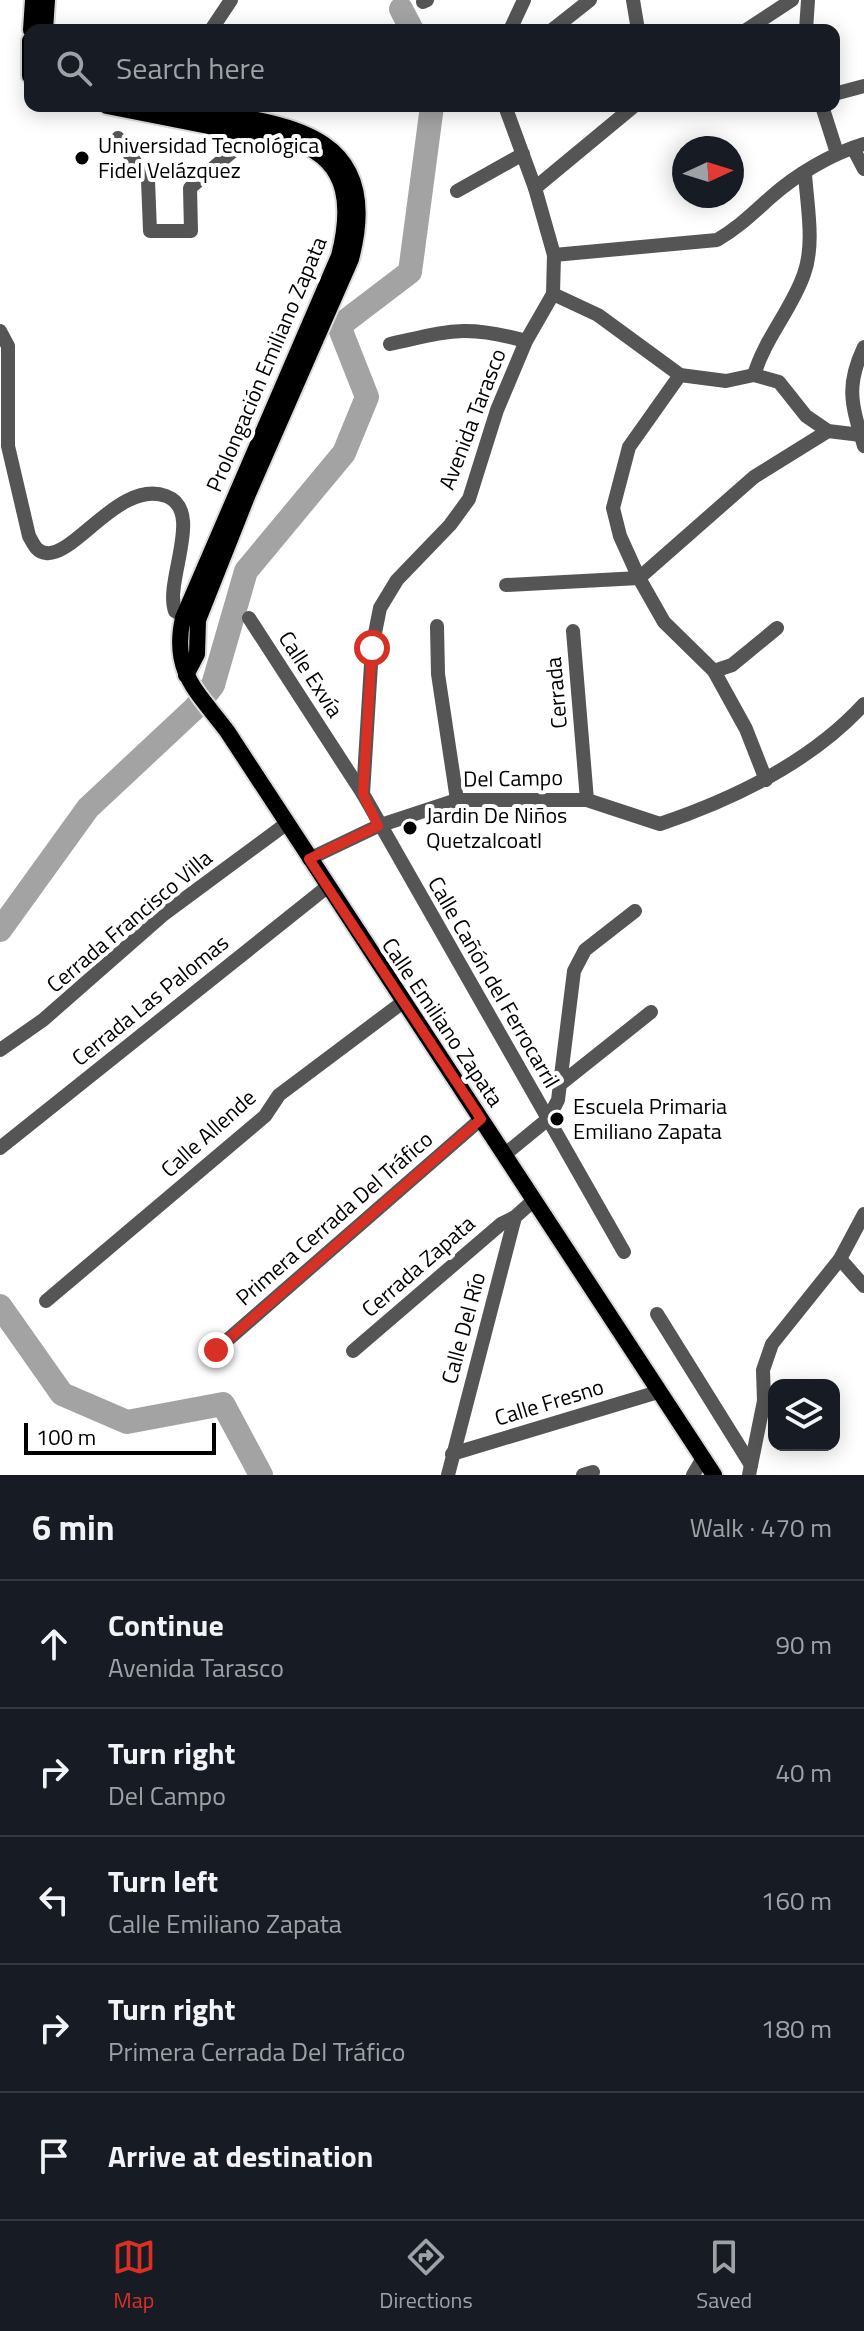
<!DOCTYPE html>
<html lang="en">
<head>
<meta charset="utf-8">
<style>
	body { margin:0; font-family:"Titillium Web",sans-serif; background:#242831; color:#f1f3f6 }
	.controls { position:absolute; right:24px; bottom:24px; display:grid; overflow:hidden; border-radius:16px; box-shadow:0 4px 20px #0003 }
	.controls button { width:72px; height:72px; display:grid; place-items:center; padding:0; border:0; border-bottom:2px solid #363941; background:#171b24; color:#f1f3f6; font:40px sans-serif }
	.compass { position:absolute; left:672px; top:136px; width:72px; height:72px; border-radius:50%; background:#171b24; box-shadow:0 4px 20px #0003; rotate:86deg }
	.scale { position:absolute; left:24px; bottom:20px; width:192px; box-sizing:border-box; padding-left:8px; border:4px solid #000; border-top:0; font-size:22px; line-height:28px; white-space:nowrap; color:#000; -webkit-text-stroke:6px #fff; paint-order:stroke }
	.stop { position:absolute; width:24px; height:24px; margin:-18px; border:6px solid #d93025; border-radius:50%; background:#fff }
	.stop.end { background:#d93025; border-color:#fff; box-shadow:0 2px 8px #0008 }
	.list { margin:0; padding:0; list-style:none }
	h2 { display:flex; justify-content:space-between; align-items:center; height:104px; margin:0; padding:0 32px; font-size:34px }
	h2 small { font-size:26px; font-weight:400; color:#9ea1a6 }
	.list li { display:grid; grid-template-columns:52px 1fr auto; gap:24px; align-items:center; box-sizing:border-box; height:128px; padding:0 32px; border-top:2px solid #363941 }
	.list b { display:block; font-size:30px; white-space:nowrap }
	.list p { margin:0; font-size:26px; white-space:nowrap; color:#9ea1a6 }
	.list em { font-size:26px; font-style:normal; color:#9ea1a6 }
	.icon { flex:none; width:44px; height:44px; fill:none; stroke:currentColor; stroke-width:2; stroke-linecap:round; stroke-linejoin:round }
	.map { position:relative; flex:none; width:864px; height:1475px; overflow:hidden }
	.search { position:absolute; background:#171b24; box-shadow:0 4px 20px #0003; left:24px; right:24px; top:24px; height:88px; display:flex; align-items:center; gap:20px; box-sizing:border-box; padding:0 28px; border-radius:16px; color:#9ea1a6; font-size:30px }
	.sheet { height:744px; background:#171b24 }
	nav { display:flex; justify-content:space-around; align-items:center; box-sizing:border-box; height:112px; border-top:2px solid #363941; background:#171b24; font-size:22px; color:#9ea1a6 }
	nav a { display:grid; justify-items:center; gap:4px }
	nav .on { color:#d93025 }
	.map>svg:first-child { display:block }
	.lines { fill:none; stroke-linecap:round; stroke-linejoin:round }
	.river { stroke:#a3a3a3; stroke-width:24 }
	.major-casing { stroke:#dbdbdb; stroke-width:20 }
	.minor { stroke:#555; stroke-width:14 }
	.major { stroke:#000; stroke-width:16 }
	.route { stroke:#d93025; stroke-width:10 }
	.poi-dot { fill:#000; stroke:#fff; stroke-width:3 }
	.labels { text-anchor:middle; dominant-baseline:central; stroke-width:8; stroke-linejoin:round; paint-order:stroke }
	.poi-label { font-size:22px; fill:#000; stroke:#fff; text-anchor:start }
	.street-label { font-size:22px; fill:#000; stroke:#fff }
</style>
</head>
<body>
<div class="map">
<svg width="864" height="1475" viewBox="0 0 864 1475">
	<rect width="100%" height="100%" fill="#fff"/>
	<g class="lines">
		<g class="river">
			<path d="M401 9 412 30"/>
			<path d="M0 930 88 808 195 708 213 685 246 571 344 453 367 397 339 326 410 272 432 106"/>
			<path d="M0 1306 62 1394 127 1422 223 1404 261 1475"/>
		</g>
		<g class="major-casing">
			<g id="major">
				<path d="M31 30 33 0"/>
				<path d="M45 30 47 0"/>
				<path d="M30 41V76"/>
				<path d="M107 106 300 144C350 163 351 209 339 256L183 618C171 672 197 691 227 731L714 1475"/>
				<path d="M168 106C266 123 388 119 351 259L248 494 198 620 197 654 186 675"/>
			</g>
		</g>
		<g class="minor">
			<path d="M633 0 638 30"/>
			<path d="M423 2 427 0"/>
			<path d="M211 30 231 0"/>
			<path d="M510 30 524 0"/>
			<path d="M552 30 590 0"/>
			<path d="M746 30 792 0"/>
			<path d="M806 30 808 0"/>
			<path d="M834 94 864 86"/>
			<path d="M505 106 535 188 554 255 553 294 526 341 497 410 469 499 450 525 397 580 380 608 372 648 363 794 624 1252"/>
			<path d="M822 106 837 153"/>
			<path d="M118 138 148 180 150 231H191L190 188 256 131"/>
			<path d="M853 148 864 169"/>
			<path d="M535 188 634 106"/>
			<path d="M457 191 523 154"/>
			<path d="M554 255 717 240C738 228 753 213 771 197 797 174 831 154 864 144"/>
			<path d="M553 294 598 315 680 375 726 381 754 375 779 382 806 416 828 431 861 435"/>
			<path d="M0 331 8 346V446L29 536C33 543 36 552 46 553 75 557 120 479 166 496 205 510 164 581 175 611L190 619"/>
			<path d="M390 344C450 331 464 324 526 341"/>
			<path d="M864 347C845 387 852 405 864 446"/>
			<path d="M680 375 629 447 613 508 620 536 639 578 664 622 714 671 746 729 766 780"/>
			<path d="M754 375C765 338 792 309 804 274 815 244 807 205 805 174"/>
			<path d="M506 585 639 578 754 477 828 431"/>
			<path d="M249 618 363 794"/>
			<path d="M437 626 438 674 457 800"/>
			<path d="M573 631 587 800"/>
			<path d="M714 671 732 665 777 628"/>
			<path d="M309 859 378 826 457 800H587L660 824C734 799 811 762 864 704"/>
			<path d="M0 1050 43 1020 164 914 286 824"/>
			<path d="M563 1082 651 1012"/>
			<path d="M0 1148 327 887"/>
			<path d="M504 1155 548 1119 558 1100 574 971 585 950 635 911"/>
			<path d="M840 1259 864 1286"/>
			<path d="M46 1301 265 1116 279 1095 403 1002"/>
			<path d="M657 1314 751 1465"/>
			<path d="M216 1350 481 1119"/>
			<path d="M353 1351 501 1224 515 1217"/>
			<path d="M452 1454 658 1392"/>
			<path d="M448 1475 515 1217 534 1200"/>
			<path d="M583 1475 593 1472"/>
			<path d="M693 1475 703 1458"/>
			<path d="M749 1475 764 1401 763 1370 772 1344 840 1259 864 1214"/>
		</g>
		<use href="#major" class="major"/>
	</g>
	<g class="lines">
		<path class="route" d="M216 1350 481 1119 309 859 378 826 363 794 372 648"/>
	</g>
	<g class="poi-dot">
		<circle cx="82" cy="158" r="8"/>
		<circle cx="410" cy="828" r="8"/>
		<circle cx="557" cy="1119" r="8"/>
	</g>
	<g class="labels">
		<g class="poi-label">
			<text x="98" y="145">Universidad Tecnológica<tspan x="98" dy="25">Fidel Velázquez</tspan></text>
			<text x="426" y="815">Jardin De Niños<tspan x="426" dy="25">Quetzalcoatl</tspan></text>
			<text x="573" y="1106">Escuela Primaria<tspan x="573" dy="25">Emiliano Zapata</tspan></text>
		</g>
		<g class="street-label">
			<text transform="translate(266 364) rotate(-67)">Prolongación Emiliano Zapata</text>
			<text transform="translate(472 419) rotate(-69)">Avenida Tarasco</text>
			<text transform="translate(311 674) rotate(57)">Calle Exvía</text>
			<text transform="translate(556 693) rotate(-95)">Cerrada</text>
			<text transform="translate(513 778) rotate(-1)">Del Campo</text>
			<text transform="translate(129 921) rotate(-40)">Cerrada Francisco Villa</text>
			<text transform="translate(494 982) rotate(60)">Calle Cañón del Ferrocarril</text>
			<text transform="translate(150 1000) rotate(-39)">Cerrada Las Palomas</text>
			<text transform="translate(443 1022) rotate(56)">Calle Emiliano Zapata</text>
			<text transform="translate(208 1133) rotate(-42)">Calle Allende</text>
			<text transform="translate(334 1218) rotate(-41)">Primera Cerrada Del Tráfico</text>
			<text transform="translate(418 1266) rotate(-41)">Cerrada Zapata</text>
			<text transform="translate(463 1328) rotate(-75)">Calle Del Río</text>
			<text transform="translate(549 1402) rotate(-17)">Calle Fresno</text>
		</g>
	</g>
</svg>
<div class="controls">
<button><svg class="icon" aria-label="layers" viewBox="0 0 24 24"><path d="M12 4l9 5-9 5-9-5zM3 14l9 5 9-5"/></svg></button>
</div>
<svg class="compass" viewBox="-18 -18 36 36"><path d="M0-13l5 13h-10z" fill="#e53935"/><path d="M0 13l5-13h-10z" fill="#9ea1a6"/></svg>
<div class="scale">100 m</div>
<div class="stop" style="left:372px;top:648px"></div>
<div class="stop end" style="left:216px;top:1350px"></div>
<div class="search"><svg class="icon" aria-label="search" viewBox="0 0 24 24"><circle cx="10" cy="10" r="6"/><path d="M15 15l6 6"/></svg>Search here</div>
</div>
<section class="sheet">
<h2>6 min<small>Walk · 470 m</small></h2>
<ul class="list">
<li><svg class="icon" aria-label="ahead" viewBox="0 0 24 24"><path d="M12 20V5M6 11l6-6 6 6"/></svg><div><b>Continue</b><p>Avenida Tarasco</p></div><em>90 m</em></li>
<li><svg class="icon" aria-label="right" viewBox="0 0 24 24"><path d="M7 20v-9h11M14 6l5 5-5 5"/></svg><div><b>Turn right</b><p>Del Campo</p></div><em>40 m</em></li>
<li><svg class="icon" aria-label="left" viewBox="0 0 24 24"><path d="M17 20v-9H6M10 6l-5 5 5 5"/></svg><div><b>Turn left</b><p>Calle Emiliano Zapata</p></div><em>160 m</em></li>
<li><svg class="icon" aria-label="right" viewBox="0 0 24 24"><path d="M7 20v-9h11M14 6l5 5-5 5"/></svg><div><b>Turn right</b><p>Primera Cerrada Del Tráfico</p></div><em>180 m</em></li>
<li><svg class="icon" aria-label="arrive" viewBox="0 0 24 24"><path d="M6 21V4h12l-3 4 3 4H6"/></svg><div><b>Arrive at destination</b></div></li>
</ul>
</section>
<nav>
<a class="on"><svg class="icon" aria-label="map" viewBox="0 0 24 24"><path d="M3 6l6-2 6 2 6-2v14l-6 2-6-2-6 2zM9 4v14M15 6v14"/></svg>Map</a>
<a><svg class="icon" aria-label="directions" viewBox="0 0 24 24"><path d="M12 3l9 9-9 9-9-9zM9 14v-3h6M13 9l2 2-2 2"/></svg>Directions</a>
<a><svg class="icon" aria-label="saved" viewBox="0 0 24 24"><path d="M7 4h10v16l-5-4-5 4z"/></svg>Saved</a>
</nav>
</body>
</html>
